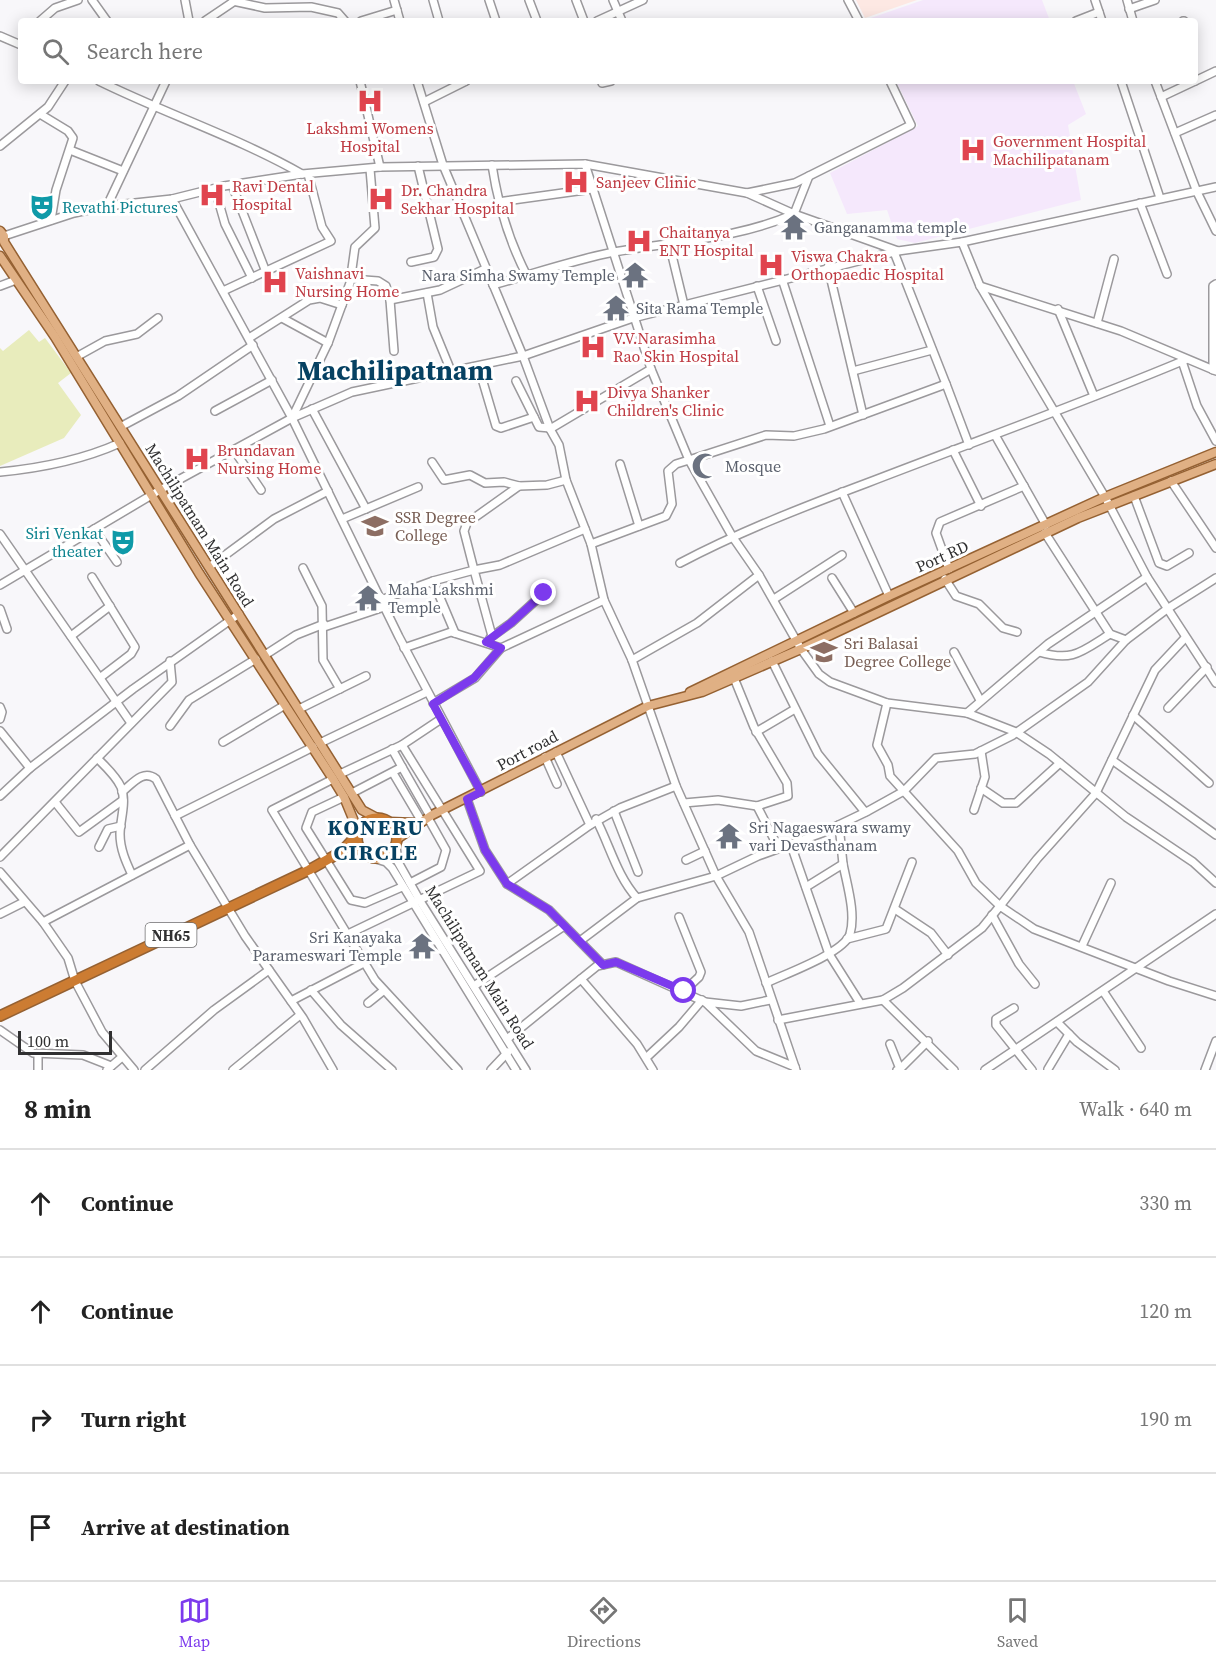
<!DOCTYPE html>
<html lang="en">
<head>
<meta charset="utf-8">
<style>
	body { margin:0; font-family:"Source Serif 4",serif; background:#f2f2f2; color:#222 }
	.scale { position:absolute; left:18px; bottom:15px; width:94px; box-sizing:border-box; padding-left:6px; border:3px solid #303031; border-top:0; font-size:16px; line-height:21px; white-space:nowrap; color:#303031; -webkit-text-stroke:4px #fff; paint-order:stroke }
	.stop { position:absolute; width:18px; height:18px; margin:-14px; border:4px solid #7c3aed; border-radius:50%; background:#fff }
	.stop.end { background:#7c3aed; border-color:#fff; box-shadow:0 2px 6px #0008 }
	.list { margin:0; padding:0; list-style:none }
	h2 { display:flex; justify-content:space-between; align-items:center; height:78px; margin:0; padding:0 24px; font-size:26px }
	h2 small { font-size:20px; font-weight:400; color:#767676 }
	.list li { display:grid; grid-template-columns:39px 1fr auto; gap:18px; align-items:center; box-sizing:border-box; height:108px; padding:0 24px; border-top:2px solid #e0e0e0 }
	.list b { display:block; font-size:22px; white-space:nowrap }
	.list em { font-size:20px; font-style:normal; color:#767676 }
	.icon { flex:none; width:33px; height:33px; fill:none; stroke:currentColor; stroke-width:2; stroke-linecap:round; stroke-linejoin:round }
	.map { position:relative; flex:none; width:1216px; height:1070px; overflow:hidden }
	.search { position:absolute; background:#fff; box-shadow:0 3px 15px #0003; left:18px; right:18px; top:18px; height:66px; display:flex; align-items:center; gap:15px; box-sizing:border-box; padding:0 21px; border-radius:6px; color:#767676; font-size:22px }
	.sheet { height:510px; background:#fff }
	nav { display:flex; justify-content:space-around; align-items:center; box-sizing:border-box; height:84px; border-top:2px solid #e0e0e0; background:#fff; font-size:16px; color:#767676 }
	nav a { display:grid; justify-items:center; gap:3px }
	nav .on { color:#7c3aed }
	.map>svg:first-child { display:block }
	.education { fill:#fde8e3 }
	.medical { fill:#f5e8fc }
	.green { fill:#e8ecbc }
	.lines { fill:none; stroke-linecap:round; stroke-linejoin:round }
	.minor-casing { stroke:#9b999c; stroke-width:10 }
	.major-casing { stroke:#956132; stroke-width:11 }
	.highway-casing { stroke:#956132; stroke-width:12 }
	.minor { stroke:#fff; stroke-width:7 }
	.major { stroke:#e0b084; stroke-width:8 }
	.highway { stroke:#cc7c32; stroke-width:9 }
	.route { stroke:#7c3aed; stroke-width:8 }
	.labels { text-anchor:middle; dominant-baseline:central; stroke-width:6; stroke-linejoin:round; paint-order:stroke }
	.shield { fill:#fff; stroke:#6e6e6f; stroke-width:1.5 }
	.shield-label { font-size:15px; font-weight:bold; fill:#303031 }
	.health-label { font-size:16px; fill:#be3a42; stroke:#fff; text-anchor:start }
	.culture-label { font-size:16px; fill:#0d838f; stroke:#fff; text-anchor:start }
	.worship-label { font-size:16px; fill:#5b616d; stroke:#fff; text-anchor:start }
	.education-label { font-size:16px; fill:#785e54; stroke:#fff; text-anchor:start }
	.street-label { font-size:16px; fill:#303031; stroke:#fff }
	.district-label { font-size:22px; font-weight:bold; letter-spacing:1.5px; fill:#064162; stroke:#fff }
	.town-label { font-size:28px; font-weight:bold; fill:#064162; stroke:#fff }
</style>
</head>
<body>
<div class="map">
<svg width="1216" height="1070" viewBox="0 0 1216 1070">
	<rect width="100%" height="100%" fill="#f8f7fa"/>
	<path class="education" d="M856 0H917L865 18Z"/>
	<g class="medical">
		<path d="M923 0H1042L1050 21 865 20Z"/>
		<path d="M896 81H1073L1086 114 1068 125 1081 200 915 243 897 239 887 210 847 214 830 173 918 126Z"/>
	</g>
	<path class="green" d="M29 330 39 342 45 338 71 373 58 383 81 415 64 438 0 466V348L3 351Z"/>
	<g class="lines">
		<g class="minor-casing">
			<g id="minor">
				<path d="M92 0 107 21"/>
				<path d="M185 0 189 21"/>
				<path d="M394 0 400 21"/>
				<path d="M433 0 439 21"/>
				<path d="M489 0 496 21"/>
				<path d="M529 0 537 21"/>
				<path d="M576 0 584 21"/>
				<path d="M613 0 622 21"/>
				<path d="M848 0 859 21"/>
				<path d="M1095 0 1102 21"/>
				<path d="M1127 0 1133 21"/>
				<path d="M233 1 265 8 311 7 338 13 345 21"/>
				<path d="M1129 9 1155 0"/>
				<path d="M40 21 55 8 78 0"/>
				<path d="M205 21 236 0"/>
				<path d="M361 21 397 10"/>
				<path d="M597 21 643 0"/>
				<path d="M1076 21 1099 12"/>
				<path d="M1183 21H1184"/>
				<path d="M0 36 21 45"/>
				<path d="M99 81C166 114 237 137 302 174"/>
				<path d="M360 81 380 167"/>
				<path d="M417 81 443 165 523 356 550 429 559 445 566 480 591 544 604 600 632 660 676 786 716 876 749 932 796 1070"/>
				<path d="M1121 81 1160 198"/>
				<path d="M1155 81 1197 192 1216 231"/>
				<path d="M1195 81 1216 71"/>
				<path d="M602 83 611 81"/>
				<path d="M1161 97 1195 81"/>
				<path d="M424 102 466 81"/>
				<path d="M40 114 68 131 73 138 56 190 51 220"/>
				<path d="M1175 133 1216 115"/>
				<path d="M0 146 48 107 65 81"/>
				<path d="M70 150 123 171"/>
				<path d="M585 164 651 369"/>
				<path d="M492 165C498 205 508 239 527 276"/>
				<path d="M232 185 266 272"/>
				<path d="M215 189 225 224 252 278"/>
				<path d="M747 193 794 214 898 251 962 242 980 286 1105 497 1147 577 1216 683"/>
				<path d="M172 199 292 418 399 637 481 792"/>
				<path d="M498 202 592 189"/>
				<path d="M1140 203 1167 274"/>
				<path d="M107 206 166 81"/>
				<path d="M4 236 74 213 107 206 172 199 224 186 302 174 380 167 585 164 747 193 795 183 911 125 890 81"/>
				<path d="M962 242 1216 187"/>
				<path d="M669 243 684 305"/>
				<path d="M894 252 946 384"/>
				<path d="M411 262 434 257 438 249 418 166"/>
				<path d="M828 267 863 415"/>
				<path d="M351 279 378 281 386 286 390 300 394 351"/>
				<path d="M782 279 830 426"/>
				<path d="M493 285C533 274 573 260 614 252 675 241 737 239 794 214L809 176"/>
				<path d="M0 286 16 280"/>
				<path d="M757 286 776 341"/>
				<path d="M980 286 1121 331 1216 371"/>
				<path d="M223 291 331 241 322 227 308 174"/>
				<path d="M427 293 433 327 451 371"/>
				<path d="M390 300 440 290 485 269"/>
				<path d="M1058 309 1094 396"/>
				<path d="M282 318 328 343"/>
				<path d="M1097 323 1114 259"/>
				<path d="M249 338 309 300 320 298 342 305"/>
				<path d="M78 356 105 341 137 334 158 318"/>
				<path d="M1182 361 1197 406 1216 441"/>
				<path d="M1213 370V286L1216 284"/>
				<path d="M853 371 932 350"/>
				<path d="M516 381 539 427 550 428"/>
				<path d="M483 382 496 426 501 428 534 417"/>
				<path d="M312 409 366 509"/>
				<path d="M215 411 272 380"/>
				<path d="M292 418 328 343 350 283 355 247 375 228 370 169"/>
				<path d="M122 426 178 396 253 345"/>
				<path d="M550 429 651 369 689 460 676 464 668 471 672 504 666 516 591 544"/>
				<path d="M995 435 1046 525"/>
				<path d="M234 450 261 490"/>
				<path d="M953 450 981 506"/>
				<path d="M432 462 444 480 470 475 485 483 504 482 519 486"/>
				<path d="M620 464 639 526"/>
				<path d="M0 472C42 468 82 460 120 443"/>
				<path d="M1171 481 1216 548"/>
				<path d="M842 492 889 596"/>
				<path d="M1134 496 1159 563 1167 566 1189 553"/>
				<path d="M342 519 418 487"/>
				<path d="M94 529 117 562"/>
				<path d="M1045 533 1110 634 1126 640"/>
				<path d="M0 534 131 723"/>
				<path d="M680 563C741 531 803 507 867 483 973 442 1080 404 1185 360"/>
				<path d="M209 567 274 519 328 491"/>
				<path d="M303 568 322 606 323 660 340 689"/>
				<path d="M949 569 936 533 940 522 1024 486"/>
				<path d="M759 575 801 649 819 674 830 682 887 703 967 713 1016 732 1049 754 1126 817 1193 862 1216 883"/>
				<path d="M92 577 135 647 131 654 101 677"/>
				<path d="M832 578 854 613"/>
				<path d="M945 579 956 596 979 604 1003 628 1017 632"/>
				<path d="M433 581 455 633"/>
				<path d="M0 585 160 490 292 418 352 392 523 356 633 318 898 251"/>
				<path d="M774 599 842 555"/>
				<path d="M381 600 433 581 474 570 464 531 467 523 519 486 547 485 566 480"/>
				<path d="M0 609 7 629"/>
				<path d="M324 627 384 607"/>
				<path d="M71 636 110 606"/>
				<path d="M492 636 474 570 500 565 585 529"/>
				<path d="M490 638 511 623 544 593"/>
				<path d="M404 648 451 632 501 648"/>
				<path d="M954 652 980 700"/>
				<path d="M1039 652C1073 662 1081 652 1110 634"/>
				<path d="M265 655 296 635 324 624"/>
				<path d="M632 660 697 623 759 575 732 536 689 460 766 435 794 436 824 429 946 384 969 445"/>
				<path d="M772 661 818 754 865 812"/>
				<path d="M433 703 475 678 501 648 604 600"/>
				<path d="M887 703 877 745 888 765 890 776 958 851 976 883 1000 906 1037 859 1096 793 1155 670 1185 638"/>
				<path d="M0 707 2 712 0 719"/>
				<path d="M1168 708 1207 667"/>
				<path d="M299 709 366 676"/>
				<path d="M967 713 1048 644 1147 577"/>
				<path d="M1133 715 1209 783"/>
				<path d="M170 726 189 700 256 659"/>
				<path d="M0 731 30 768"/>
				<path d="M756 732 795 709"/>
				<path d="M223 742 285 705"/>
				<path d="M320 743 427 692"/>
				<path d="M392 749 402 767"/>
				<path d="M545 757 557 784"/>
				<path d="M97 758C106 767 116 776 121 787 127 802 120 820 120 834 120 849 126 862 132 875"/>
				<path d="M1112 760 1216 835"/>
				<path d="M393 773 422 822"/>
				<path d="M340 774 402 745 441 719"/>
				<path d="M333 779 272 810 375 980 458 1070"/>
				<path d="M981 788 1003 803H1016L1060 763"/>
				<path d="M352 793 402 767 430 816"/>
				<path d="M0 796 30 768 133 689 239 614"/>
				<path d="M344 797 312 812 306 828 351 900 365 903 402 887"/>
				<path d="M467 799 485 850 507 884 549 910 603 965"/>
				<path d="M55 802 79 832 123 800"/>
				<path d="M684 803 718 800 757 806 788 796 787 783 754 727 734 678"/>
				<path d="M757 806 779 849"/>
				<path d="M974 810 985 777 981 751"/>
				<path d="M614 811 638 872"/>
				<path d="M175 816 313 747"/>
				<path d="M596 819C610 846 617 876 637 898"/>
				<path d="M590 825 620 808 676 786"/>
				<path d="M839 825 843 864"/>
				<path d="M190 845 245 936 303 1018 333 1070"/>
				<path d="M791 845 829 954 860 1003"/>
				<path d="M396 846 398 862 420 901 526 1070"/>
				<path d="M99 847 108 829 121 826"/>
				<path d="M0 857 172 682 170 661"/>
				<path d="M376 859 386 862 392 868 516 1070"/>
				<path d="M686 860 705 851"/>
				<path d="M0 872 43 922 68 958 75 981 102 1032 134 1070"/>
				<path d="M410 883 441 867 446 850 428 818"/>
				<path d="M507 884 590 825 556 752"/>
				<path d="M895 909 931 933 948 955"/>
				<path d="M0 914 24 902"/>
				<path d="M992 915 1019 964 1035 984"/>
				<path d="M679 917 701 972 699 977 684 991"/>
				<path d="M43 922 190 845 156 779C143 769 133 783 122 792"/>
				<path d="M348 934 480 871 402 745"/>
				<path d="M847 939 886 929 912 862"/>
				<path d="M580 941 637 898 716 876 758 856 822 833 868 811 904 791 936 758 975 754 1013 735 1088 682 1126 640 1167 609 1216 578"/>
				<path d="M1082 946 1111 883"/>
				<path d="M581 979 637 1044 653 1070"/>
				<path d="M766 983C785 974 844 953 850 934 856 913 847 885 843 864L806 887"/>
				<path d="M474 986 564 926"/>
				<path d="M311 990 341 1025 392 1070"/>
				<path d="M1103 991 1141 1048"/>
				<path d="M770 1000 741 1006 705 1002 756 1051 795 1067"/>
				<path d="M883 1000 954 1070"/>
				<path d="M291 1001 364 963"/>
				<path d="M368 1003 383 991"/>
				<path d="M1014 1008 996 1019V1025L1032 1070"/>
				<path d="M778 1020 883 1000 903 988 982 928 1000 906 1034 929 1169 981 1216 996"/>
				<path d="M1057 1022 1077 1042 1115 1070"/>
				<path d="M0 1030 33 1053 83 1055 111 1066"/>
				<path d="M507 1039 597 966 616 962 705 1002"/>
				<path d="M890 1044 900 1069 897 1070"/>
				<path d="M38 1054V1070"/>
				<path d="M647 1057 679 1027 702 1000"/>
				<path d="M900 1069 928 1041"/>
				<path d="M1048 1069 1069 1034"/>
				<path d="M107 1070 122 1057"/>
				<path d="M145 1070 214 1010 269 970"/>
				<path d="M233 1070 300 1015"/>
				<path d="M491 1070 508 1052"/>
				<path d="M985 1070 1216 914"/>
				<path d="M1205 1070 1216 1041"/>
			</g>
		</g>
		<g class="major-casing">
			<g id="major">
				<path d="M0 231 4 236V242L362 810 377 818"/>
				<path d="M0 256 55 337 199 573 333 779 344 797 358 831"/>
				<path d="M690 692 889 596 1105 497 1216 452"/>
				<path d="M389 822 417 823"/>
				<path d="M397 839 432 815 648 706 702 692 801 649 1078 518 1216 464"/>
			</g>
		</g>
		<g class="highway-casing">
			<g id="highway">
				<circle cx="377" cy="838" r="20"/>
				<path d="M0 1016 309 870 341 852 356 836"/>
			</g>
		</g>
		<use href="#minor" class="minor"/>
		<use href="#major" class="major"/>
		<use href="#highway" class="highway"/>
	</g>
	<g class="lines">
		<path class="route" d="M544 593 511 623 486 642 501 648 474 678 433 704 481 792 467 799 485 850 507 884 549 910 603 965 616 962 684 991"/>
	</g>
	<defs>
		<g id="hospital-bare" transform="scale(2.07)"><path d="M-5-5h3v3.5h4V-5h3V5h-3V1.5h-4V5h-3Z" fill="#e0444e" stroke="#fff" stroke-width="2.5" paint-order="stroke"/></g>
		<g id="theatre-bare" transform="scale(2.07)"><path d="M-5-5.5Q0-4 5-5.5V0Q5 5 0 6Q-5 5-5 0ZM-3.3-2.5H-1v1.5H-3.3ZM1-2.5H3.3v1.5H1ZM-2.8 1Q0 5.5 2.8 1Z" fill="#0f9aa8" stroke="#fff" stroke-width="2.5" paint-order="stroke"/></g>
		<g id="temple-bare" transform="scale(2.07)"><path d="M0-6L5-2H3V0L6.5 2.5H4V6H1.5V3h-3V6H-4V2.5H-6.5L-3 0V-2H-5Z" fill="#6b7280" stroke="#fff" stroke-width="2.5" paint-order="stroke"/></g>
		<g id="mosque-bare" transform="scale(2.07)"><path d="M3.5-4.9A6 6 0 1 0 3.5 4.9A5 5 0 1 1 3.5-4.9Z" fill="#6b7280" stroke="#fff" stroke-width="2.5" paint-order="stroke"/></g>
		<g id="university-bare" transform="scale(2.07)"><path d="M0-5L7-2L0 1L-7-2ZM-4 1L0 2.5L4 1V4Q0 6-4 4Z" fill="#8d6e63" stroke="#fff" stroke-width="2.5" paint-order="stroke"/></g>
	</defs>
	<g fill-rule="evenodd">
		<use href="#hospital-bare" x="370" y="101"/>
		<use href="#hospital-bare" x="973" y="150"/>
		<use href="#hospital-bare" x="576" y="182"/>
		<use href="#hospital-bare" x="212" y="195"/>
		<use href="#hospital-bare" x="381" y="199"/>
		<use href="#theatre-bare" x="42" y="207"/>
		<use href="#temple-bare" x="794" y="227"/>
		<use href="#hospital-bare" x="639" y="241"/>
		<use href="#hospital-bare" x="771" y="265"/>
		<use href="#temple-bare" x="635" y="275"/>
		<use href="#hospital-bare" x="275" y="282"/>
		<use href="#temple-bare" x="616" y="308"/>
		<use href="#hospital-bare" x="593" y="347"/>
		<use href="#hospital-bare" x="587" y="401"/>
		<use href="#hospital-bare" x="197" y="459"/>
		<use href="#mosque-bare" x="705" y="466"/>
		<use href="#university-bare" x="375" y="526"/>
		<use href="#theatre-bare" x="123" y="542"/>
		<use href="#temple-bare" x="368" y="598"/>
		<use href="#university-bare" x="824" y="652"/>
		<use href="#temple-bare" x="729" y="836"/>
		<use href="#temple-bare" x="422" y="946"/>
	</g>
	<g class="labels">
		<rect class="shield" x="145.5" y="923" width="51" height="24" rx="4.5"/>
		<g class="shield-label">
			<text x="171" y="935">NH65</text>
		</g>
		<g class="health-label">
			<text x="370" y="128" text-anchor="middle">Lakshmi Womens<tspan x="370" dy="18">Hospital</tspan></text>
			<text x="993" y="141">Government Hospital<tspan x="993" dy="18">Machilipatanam</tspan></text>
			<text x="596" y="182">Sanjeev Clinic</text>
			<text x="232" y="186">Ravi Dental<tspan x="232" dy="18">Hospital</tspan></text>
			<text x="401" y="190">Dr. Chandra<tspan x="401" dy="18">Sekhar Hospital</tspan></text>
			<text x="659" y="232">Chaitanya<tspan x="659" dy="18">ENT Hospital</tspan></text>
			<text x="791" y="256">Viswa Chakra<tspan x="791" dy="18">Orthopaedic Hospital</tspan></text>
			<text x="295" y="273">Vaishnavi<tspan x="295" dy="18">Nursing Home</tspan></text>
			<text x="613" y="338">V.V.Narasimha<tspan x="613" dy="18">Rao Skin Hospital</tspan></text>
			<text x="607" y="392">Divya Shanker<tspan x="607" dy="18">Children's Clinic</tspan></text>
			<text x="217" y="450">Brundavan<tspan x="217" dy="18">Nursing Home</tspan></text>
		</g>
		<g class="culture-label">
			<text x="62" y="207">Revathi Pictures</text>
			<text x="103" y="533" text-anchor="end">Siri Venkat<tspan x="103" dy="18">theater</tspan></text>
		</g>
		<g class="worship-label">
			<text x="814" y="227">Ganganamma temple</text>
			<text x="615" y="275" text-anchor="end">Nara Simha Swamy Temple</text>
			<text x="636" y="308">Sita Rama Temple</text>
			<text x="725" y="466">Mosque</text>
			<text x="388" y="589">Maha Lakshmi<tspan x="388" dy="18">Temple</tspan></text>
			<text x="749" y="827">Sri Nagaeswara swamy<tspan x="749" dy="18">vari Devasthanam</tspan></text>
			<text x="402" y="937" text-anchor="end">Sri Kanayaka<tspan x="402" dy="18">Parameswari Temple</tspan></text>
		</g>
		<g class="education-label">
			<text x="395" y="517">SSR Degree<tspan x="395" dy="18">College</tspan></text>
			<text x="844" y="643">Sri Balasai<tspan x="844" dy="18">Degree College</tspan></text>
		</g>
		<g class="street-label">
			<text transform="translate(200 525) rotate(58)">Machilipatnam Main Road</text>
			<text transform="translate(942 556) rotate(-24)">Port RD</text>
			<text transform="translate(527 750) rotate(-28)">Port road</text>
			<text transform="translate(480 967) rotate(58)">Machilipatnam Main Road</text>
		</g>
		<g class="district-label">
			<text x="376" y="827">KONERU<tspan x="376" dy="25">CIRCLE</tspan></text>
		</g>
		<g class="town-label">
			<text x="395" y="370">Machilipatnam</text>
		</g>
	</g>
</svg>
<div class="scale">100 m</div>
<div class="stop" style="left:684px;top:991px"></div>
<div class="stop end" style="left:544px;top:593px"></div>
<div class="search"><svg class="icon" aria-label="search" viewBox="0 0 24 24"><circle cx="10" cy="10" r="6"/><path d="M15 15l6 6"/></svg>Search here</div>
</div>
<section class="sheet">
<h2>8 min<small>Walk · 640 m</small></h2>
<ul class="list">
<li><svg class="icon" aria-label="ahead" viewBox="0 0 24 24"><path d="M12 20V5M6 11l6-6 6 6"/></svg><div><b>Continue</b></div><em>330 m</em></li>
<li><svg class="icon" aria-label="ahead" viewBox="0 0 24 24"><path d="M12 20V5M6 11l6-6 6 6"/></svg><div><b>Continue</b></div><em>120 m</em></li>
<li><svg class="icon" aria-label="right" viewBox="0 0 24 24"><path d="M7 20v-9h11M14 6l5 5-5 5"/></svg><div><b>Turn right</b></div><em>190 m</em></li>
<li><svg class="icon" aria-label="arrive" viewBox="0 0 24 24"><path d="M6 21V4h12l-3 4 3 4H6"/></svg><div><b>Arrive at destination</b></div></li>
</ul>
</section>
<nav>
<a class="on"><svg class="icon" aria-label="map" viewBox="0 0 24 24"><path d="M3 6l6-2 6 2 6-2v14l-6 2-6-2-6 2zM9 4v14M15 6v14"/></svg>Map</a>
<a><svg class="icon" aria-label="directions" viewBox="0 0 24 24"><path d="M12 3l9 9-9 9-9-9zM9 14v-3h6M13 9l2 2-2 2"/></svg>Directions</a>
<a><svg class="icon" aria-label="saved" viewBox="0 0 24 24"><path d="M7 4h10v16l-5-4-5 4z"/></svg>Saved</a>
</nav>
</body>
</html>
